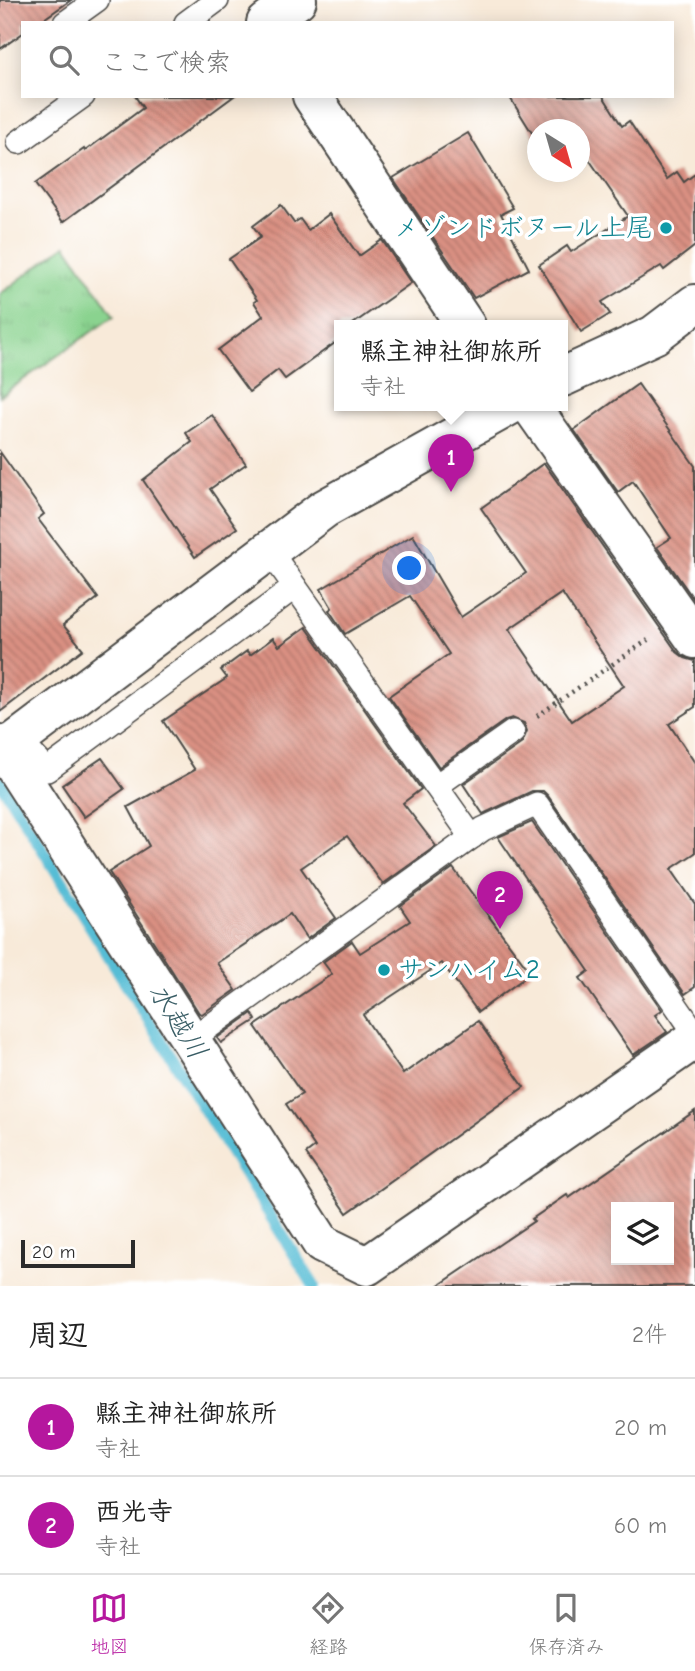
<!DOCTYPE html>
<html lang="ja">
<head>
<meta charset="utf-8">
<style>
	body { margin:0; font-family:"Comic Neue","Klee One",sans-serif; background:#f2f2f2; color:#222 }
	.controls { position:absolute; right:21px; bottom:21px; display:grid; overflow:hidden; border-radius:0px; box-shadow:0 4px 18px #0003 }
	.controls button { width:63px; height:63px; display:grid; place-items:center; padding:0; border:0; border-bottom:2px solid #e0e0e0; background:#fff; color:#222; font:35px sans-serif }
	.compass { position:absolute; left:527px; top:119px; width:63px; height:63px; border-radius:50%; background:#fff; box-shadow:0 4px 18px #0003; rotate:143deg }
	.scale { position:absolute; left:21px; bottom:18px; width:114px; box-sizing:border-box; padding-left:7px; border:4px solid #2b2b2b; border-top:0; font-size:19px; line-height:24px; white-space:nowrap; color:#2b2b2b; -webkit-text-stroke:5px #fff; paint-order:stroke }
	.you { position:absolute; left:410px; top:569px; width:24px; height:24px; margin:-18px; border:5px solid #fff; border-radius:50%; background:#1a73e8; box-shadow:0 0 0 10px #1a73e833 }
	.badge { display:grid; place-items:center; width:46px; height:46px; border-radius:50%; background:#b5179e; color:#fff; font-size:23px; font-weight:700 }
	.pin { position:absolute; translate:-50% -58px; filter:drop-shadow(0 2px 4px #0008) }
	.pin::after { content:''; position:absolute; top:37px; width:24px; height:21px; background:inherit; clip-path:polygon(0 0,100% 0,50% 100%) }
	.popup { position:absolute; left:334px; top:320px; width:234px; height:91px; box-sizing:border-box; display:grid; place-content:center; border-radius:0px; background:#fff; filter:drop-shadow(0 2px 5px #0005); font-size:23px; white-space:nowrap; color:#767676 }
	.popup b { font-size:26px; color:#222 }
	.popup::after { content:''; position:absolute; left:50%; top:100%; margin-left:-14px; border:14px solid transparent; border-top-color:#fff }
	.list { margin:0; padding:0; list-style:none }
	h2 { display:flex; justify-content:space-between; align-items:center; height:91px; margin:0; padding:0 28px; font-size:30px }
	h2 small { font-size:23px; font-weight:400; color:#767676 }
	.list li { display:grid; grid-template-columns:46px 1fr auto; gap:21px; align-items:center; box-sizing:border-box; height:98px; padding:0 28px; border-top:2px solid #e0e0e0 }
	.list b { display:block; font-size:26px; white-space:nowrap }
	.list p { margin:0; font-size:23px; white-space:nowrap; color:#767676 }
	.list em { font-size:23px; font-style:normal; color:#767676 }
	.icon { flex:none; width:38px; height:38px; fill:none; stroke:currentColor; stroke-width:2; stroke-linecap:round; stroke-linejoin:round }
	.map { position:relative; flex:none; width:695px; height:1286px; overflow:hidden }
	.search { position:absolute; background:#fff; box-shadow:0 4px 18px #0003; left:21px; right:21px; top:21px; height:77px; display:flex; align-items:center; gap:18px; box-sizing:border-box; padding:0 24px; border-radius:0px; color:#767676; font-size:26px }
	.sheet { height:287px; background:#fff }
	nav { display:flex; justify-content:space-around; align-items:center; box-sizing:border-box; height:98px; border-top:2px solid #e0e0e0; background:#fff; font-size:19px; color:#767676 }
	nav a { display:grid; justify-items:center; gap:4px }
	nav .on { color:#b5179e }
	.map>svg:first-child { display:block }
	.park { fill:url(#park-tufts); stroke:#5a7f5d; stroke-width:2 }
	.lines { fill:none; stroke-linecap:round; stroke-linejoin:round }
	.stream { stroke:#57bdd5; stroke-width:12 }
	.building { fill:url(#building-back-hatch); fill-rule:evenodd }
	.lane-casing { stroke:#4a4845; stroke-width:26 }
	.street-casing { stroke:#4a4845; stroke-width:42 }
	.secondary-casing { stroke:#4a4845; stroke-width:42 }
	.path { stroke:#4a4845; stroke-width:4.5; stroke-dasharray:2 5; stroke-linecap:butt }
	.lane { stroke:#fff; stroke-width:23 }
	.street { stroke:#fff; stroke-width:38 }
	.secondary { stroke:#fff; stroke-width:38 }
	.culture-dot { fill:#0f9aa8; stroke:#fff; stroke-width:2.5 }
	.labels { text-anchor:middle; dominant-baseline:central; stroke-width:7; stroke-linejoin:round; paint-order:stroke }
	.culture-label { font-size:26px; fill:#0d838f; stroke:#fff; text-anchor:end }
	.water-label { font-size:28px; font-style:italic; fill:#3a5e66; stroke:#fff }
</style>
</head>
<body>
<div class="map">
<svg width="695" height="1286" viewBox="0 0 695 1286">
	<defs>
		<pattern id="park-tufts" width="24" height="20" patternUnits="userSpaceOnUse" patternTransform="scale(1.75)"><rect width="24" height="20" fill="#8ad38f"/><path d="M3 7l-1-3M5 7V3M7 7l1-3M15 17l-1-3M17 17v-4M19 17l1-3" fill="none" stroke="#77b57c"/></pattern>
		<pattern id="building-back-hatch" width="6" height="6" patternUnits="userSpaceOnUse" patternTransform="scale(1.75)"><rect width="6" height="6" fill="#da9082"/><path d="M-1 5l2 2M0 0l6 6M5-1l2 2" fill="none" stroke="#b1766b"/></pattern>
	</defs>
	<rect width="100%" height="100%" fill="#fff"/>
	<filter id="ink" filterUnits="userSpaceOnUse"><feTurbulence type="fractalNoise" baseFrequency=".0143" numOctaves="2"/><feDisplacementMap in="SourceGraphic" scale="14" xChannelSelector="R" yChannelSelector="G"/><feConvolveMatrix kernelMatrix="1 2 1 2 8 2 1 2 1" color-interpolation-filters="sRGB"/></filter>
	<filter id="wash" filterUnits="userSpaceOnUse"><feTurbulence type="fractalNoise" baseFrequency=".00686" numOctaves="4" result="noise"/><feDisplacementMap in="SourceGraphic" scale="28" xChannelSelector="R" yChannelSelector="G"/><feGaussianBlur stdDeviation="1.57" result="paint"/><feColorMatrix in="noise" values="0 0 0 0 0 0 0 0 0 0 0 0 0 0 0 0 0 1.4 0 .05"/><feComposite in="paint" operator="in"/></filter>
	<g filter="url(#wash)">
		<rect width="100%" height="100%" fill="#f8ead9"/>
		<path class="park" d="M66 245 114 316 0 396V294Z"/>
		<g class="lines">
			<path class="stream" d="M0 781 314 1286"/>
		</g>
		<g id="blocks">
			<g class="building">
				<path d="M0 0H71L38 23H23V33L0 49Z"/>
				<path d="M135 96H234L63 222 35 184 84 149 85 151 143 108Z"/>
				<path d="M509 96H603L622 126 629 121 667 179 677 172 684 182 695 174V246L664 270 661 266 602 302 610 314 581 332 539 265 567 246 571 252 628 216 586 155 579 159V130H537V141Z"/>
				<path d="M468 133 513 208 501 214 529 269 474 298 393 178Z"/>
				<path d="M281 205 294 223 300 219 308 230 329 214 359 256 382 240 411 283 350 326H339V340L285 379 278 370 249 392 218 350 263 316 254 302 257 300 229 259 261 237 253 226Z"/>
				<path d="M638 384 695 466V601L657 547 671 538 633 481 618 492 574 430Z"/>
				<path d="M212 415 246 464 210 489 237 528 195 557 143 480 192 442 186 433Z"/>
				<path d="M0 452 44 514 38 519 98 598 63 625 83 649 0 712Z"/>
				<path d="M544 463 677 652 685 658 695 661V707L669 724 695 763V853L671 869 695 904V987L685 994 548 796 543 791H532L483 814 463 784 522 743 527 731 524 723 512 718 506 720 439 767 389 696 449 654 410 596 345 634 329 610 332 608 321 589 413 535 461 617 526 573 481 508ZM562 593 624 686 572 721 509 629Z"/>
				<path d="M306 627 421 789 403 803 436 846 383 884 347 836 301 868 336 918 307 939 290 914 217 963 236 990 202 1014 199 1013 109 872 149 846 128 807 195 770 163 721 227 678 221 670 247 651 250 655 273 638 279 646Z"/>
				<path d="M102 758 124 789 84 817 62 785Z"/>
				<path d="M532 822 662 1010 655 1015 667 1032 633 1055 580 978 589 971 498 837Z"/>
				<path d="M453 868 531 973 478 1012 442 963 363 1015 403 1074 478 1021 524 1087 347 1213 306 1154 315 1147 286 1104 302 1094 255 1026 332 974 323 962 352 941 360 953 410 921 400 906Z"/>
				<path d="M252 1013 256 1020 221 1043 217 1038Z"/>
				<path d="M695 1111V1286H438L534 1221 532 1219 567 1195 569 1198ZM616 1207H669V1260H616Z"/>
			</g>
		</g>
	</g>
	<g filter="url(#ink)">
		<use href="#blocks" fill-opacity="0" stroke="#4a4845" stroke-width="2"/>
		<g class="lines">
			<g class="lane-casing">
				<g id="lane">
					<path d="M65 23 97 0"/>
					<path d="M186 23 217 0"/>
					<path d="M19 142 83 96"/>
					<path d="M269 550 472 837"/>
					<path d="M18 739 47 770 295 587"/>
					<path d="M436 786 513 732"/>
					<path d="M191 1040 483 829 537 804 695 1033"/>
				</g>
			</g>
			<g class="street-casing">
				<g id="street">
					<path d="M266 23 297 0"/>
					<path d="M312 96 466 326"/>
					<path d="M531 406 695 639"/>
					<path d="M0 744 322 1244 367 1266 695 1039"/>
				</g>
			</g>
			<g class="secondary-casing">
				<g id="secondary">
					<path d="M563 377 654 335 695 304"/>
					<path d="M0 753 324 509 509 406"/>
				</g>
			</g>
			<path class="path" d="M537 716 648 640"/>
			<use href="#lane" class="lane"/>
			<use href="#street" class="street"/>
			<use href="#secondary" class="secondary"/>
		</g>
	</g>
	<g class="culture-dot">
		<circle cx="666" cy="228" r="7"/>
		<circle cx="384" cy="970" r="7"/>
	</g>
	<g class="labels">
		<g class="culture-label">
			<text x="652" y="228">メゾンドボヌール上尾</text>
			<text x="398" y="970" text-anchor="start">サンハイム2</text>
		</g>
		<g class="water-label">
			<text transform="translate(178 1021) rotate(58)">水越川</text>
		</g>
	</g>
</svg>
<div class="controls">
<button><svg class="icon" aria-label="layers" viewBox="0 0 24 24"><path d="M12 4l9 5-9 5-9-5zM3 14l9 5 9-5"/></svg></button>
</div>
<svg class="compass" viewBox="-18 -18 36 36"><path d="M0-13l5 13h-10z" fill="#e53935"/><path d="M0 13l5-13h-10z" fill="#767676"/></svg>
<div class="scale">20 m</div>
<div class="you"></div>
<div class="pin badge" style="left:451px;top:492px">1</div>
<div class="popup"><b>縣主神社御旅所</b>寺社</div>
<div class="pin badge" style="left:500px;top:929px">2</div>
<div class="search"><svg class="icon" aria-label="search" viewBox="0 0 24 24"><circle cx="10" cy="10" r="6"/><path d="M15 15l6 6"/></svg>ここで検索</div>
</div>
<section class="sheet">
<h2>周辺<small>2件</small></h2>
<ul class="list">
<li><span class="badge">1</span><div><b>縣主神社御旅所</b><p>寺社</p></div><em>20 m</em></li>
<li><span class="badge">2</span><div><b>西光寺</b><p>寺社</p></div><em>60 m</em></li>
</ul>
</section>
<nav>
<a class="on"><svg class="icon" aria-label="map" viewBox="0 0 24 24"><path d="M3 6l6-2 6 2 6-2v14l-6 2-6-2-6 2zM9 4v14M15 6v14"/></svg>地図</a>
<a><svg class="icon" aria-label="directions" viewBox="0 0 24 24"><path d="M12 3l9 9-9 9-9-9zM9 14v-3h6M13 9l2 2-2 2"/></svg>経路</a>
<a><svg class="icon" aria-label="saved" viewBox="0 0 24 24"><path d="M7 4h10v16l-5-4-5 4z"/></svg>保存済み</a>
</nav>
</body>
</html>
